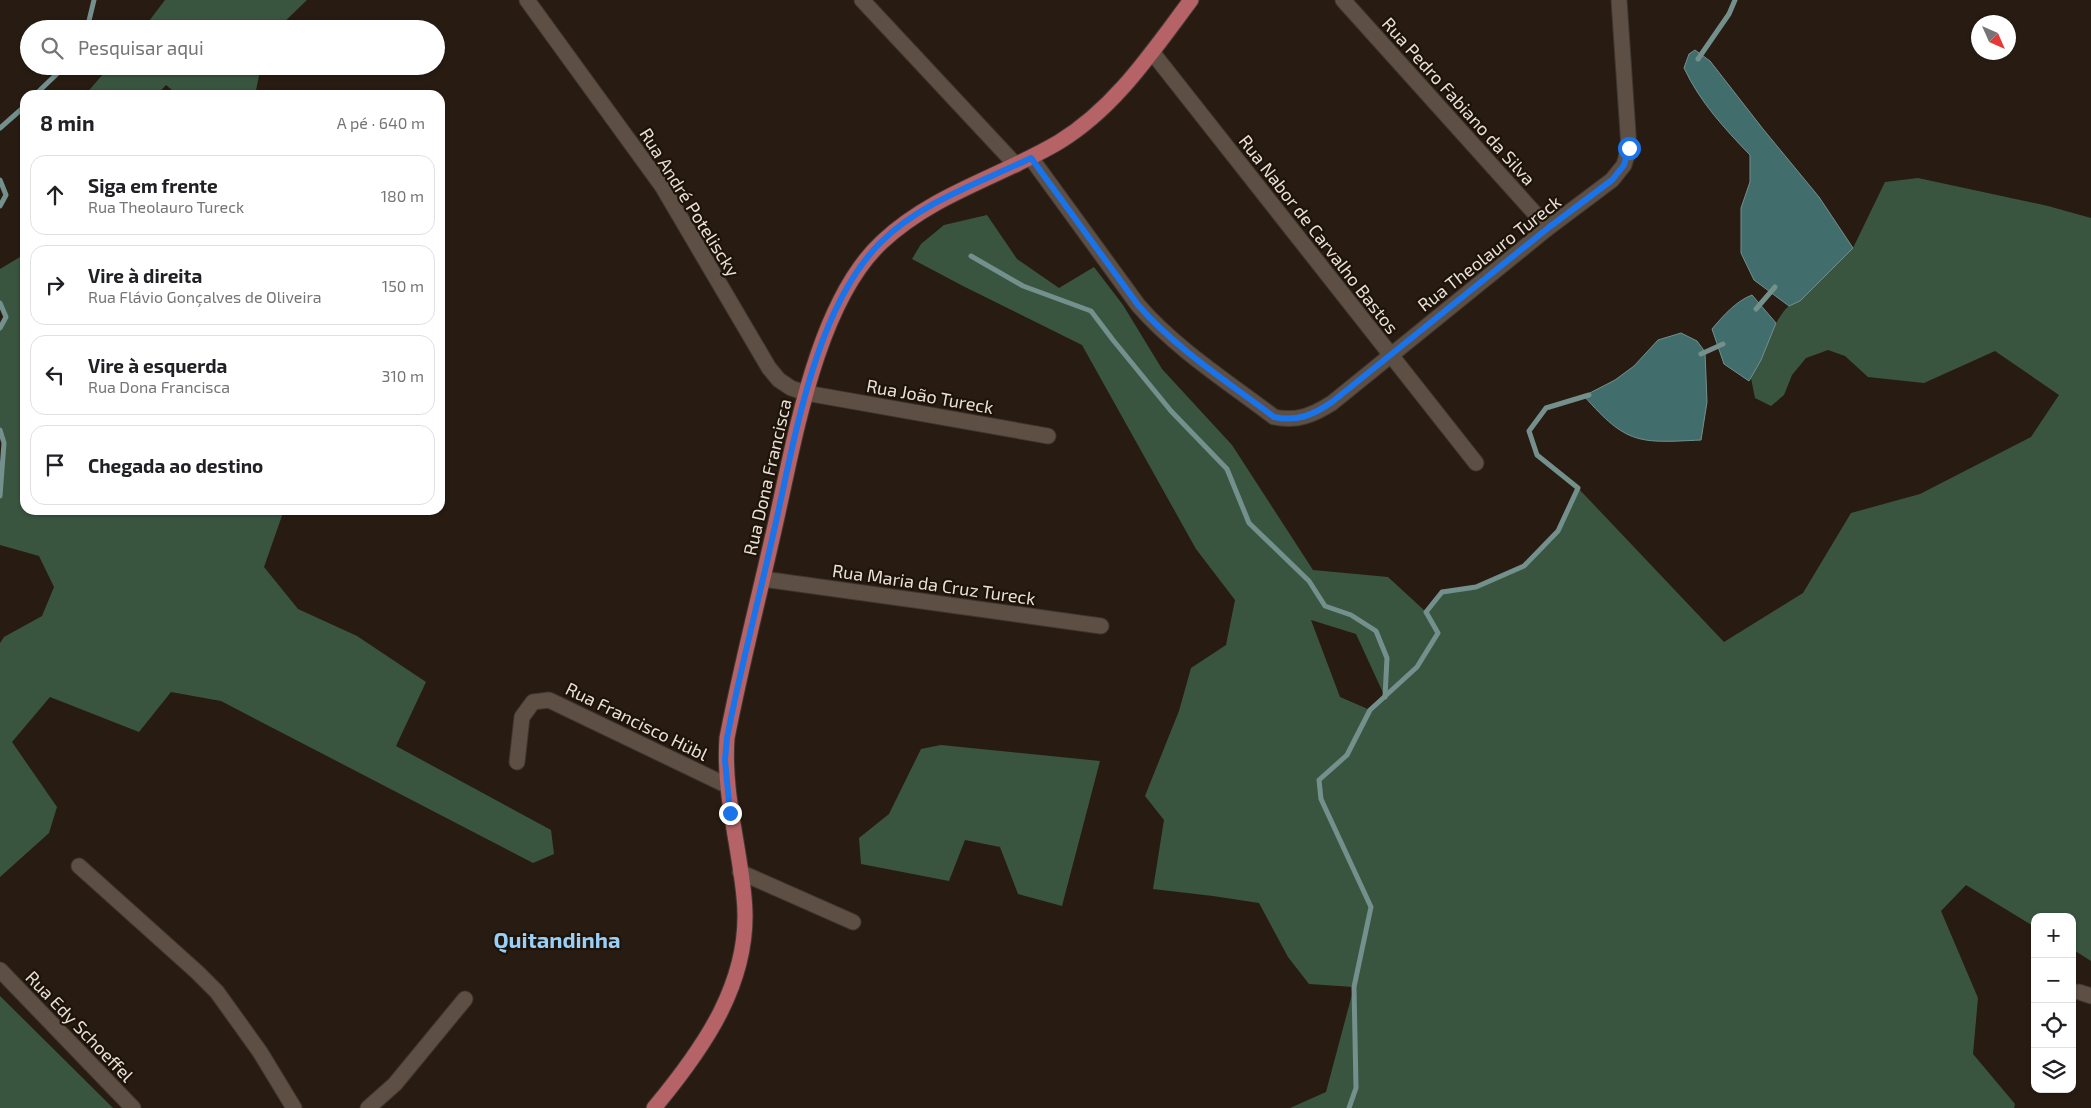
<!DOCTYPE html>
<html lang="pt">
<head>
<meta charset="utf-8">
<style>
	body { margin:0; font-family:"Exo 2",sans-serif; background:#f2f2f2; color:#202124 }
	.controls { position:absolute; right:15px; bottom:15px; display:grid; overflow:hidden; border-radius:10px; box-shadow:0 1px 4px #0004 }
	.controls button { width:45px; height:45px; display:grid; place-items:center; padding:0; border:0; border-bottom:1px solid #e0e0e0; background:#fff; color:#202124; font:25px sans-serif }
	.compass { position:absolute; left:1971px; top:15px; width:45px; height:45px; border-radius:50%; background:#fff; box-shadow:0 1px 4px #0004; rotate:135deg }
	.stop { position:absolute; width:15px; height:15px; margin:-11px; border:4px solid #1a73e8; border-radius:50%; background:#fff }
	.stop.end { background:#1a73e8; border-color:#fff; box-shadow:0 1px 5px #0008 }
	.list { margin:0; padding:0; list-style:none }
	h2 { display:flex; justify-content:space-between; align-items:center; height:65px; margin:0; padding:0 20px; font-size:21px }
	h2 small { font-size:16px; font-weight:400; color:#757577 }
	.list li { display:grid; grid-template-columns:32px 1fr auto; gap:15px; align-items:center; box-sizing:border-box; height:80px; margin:0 10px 10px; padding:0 10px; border:1px solid #e0e0e0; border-radius:15px }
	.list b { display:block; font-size:19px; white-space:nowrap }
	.list p { margin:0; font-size:16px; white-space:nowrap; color:#757577 }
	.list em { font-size:16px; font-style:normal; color:#757577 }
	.icon { flex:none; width:28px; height:28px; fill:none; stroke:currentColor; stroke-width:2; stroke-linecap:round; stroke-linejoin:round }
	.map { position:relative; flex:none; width:2091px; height:1108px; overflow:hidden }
	.search { position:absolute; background:#fff; box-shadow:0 1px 4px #0004; left:20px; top:20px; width:425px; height:55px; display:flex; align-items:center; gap:12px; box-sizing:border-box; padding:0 18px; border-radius:28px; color:#757577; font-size:19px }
	.panel { position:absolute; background:#fff; box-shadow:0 1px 4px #0004; left:20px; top:90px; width:425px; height:425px; border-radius:15px }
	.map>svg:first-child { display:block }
	.forest { fill:#395540; fill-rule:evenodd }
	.water { fill:#416d6d; stroke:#73908d }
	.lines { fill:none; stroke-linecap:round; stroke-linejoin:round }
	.stream { stroke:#73908d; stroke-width:5 }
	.minor-casing { stroke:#403731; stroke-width:17 }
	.major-casing { stroke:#403731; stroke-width:17 }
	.minor { stroke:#5d4f43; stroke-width:15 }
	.major { stroke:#b66368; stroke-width:15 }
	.route { stroke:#1a73e8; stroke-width:6 }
	.labels { text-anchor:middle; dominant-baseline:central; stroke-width:4.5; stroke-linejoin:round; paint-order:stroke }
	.street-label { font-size:18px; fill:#e8e0d9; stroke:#1e1309 }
	.district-label { font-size:22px; font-weight:bold; fill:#99cef7; stroke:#1e1309 }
</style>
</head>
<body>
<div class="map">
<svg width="2091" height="1108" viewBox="0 0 2091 1108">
	<rect width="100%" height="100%" fill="#281c12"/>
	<g class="forest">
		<path d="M165 0H307L277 29H143Z"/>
		<path d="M110 66H261L255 95H178L166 85 157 95H85Z"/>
		<path d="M1918 178 2048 206 2091 218V961L2072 949V917H2035V927L1966 885 1941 911 1978 998 1973 1054 2015 1104 2014 1108H1290L1326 1092 1354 987 1309 984 1288 957 1259 903 1213 896 1153 889 1164 820 1145 796 1179 711 1191 668 1226 645 1235 600 1196 549 1082 345 963 286 912 259 921 244 944 225 987 215 1017 259 1059 288 1094 267 1123 305 1162 369 1232 445 1313 570 1388 577 1426 612 1442 592 1476 587 1524 566 1558 531 1578 488 1724 642 1803 593 1851 513 1920 494 2031 437 2059 395 1995 351 1924 383 1868 377 1845 356 1828 350 1806 358 1792 375 1784 395 1771 406 1755 398 1751 378C1761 359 1774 318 1789 306 1792 303 1797 302 1800 301L1853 248 1885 182ZM1311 620 1356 634 1385 697 1370 710 1340 697Z"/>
		<path d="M25 254V510H284L264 567 298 609 357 636 426 682 396 746 551 830 554 854 533 863 221 701 171 692 139 732 50 697 12 742 57 807 49 833 0 877V643L4 637 42 616 54 587 39 556 0 545V496L4 443 0 430V328L6 317 0 303V269Z"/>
		<path d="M941 745 1100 761 1062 906 1018 894 1000 847 965 840 949 881 861 864 859 838 889 814 921 749Z"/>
		<path d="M0 996 113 1108H0Z"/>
	</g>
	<g class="water">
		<path d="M1695 50 1710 61 1763 129 1819 197 1853 248 1800 301 1789 306 1754 280 1741 253V208L1750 182V155C1724 128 1700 102 1684 68L1689 54Z"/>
		<path d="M1752 295 1776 323 1761 360 1749 381 1724 364 1712 329C1723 316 1736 301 1752 295Z"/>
		<path d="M1681 333 1697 341 1705 352 1707 402 1701 440C1639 443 1627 445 1584 396L1615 380 1634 366 1658 340Z"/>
	</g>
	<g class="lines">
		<g class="stream">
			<path d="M87 29 94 0"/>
			<path d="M1698 59 1729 14 1735 0"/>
			<path d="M35 95 65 66"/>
			<path d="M0 128 25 106"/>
			<path d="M0 180 6 195 0 206"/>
			<path d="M971 256 1023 286 1091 311 1113 340 1171 411 1227 469 1249 523 1309 581 1325 606 1351 615 1376 631 1387 658 1385 697"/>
			<path d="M0 303 6 317 0 328"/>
			<path d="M1756 309 1775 287"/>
			<path d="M1701 354 1723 344"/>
			<path d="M0 430 4 443 0 496"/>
			<path d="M1349 1108 1356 1088 1354 987 1371 907 1321 799 1319 780 1347 755 1370 710 1417 667 1438 633 1426 612 1442 592 1476 587 1524 566 1558 531 1578 488 1537 455 1529 431 1546 408 1589 395"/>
		</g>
		<g class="minor-casing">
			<g id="minor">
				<path d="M527 0 662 186 769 368 779 380 791 388 806 393 1048 436"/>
				<path d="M862 0 1016 165"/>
				<path d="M1343 0 1548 228"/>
				<path d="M1152 52 1476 463"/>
				<path d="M1031 158 1138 305C1176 349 1228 382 1274 417 1297 422 1313 415 1332 403L1548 228 1612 180 1624 165 1629 148 1619 0"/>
				<path d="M763 579 1101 626"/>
				<path d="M517 762 522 717 533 702 549 700 726 785"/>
				<path d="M79 866 197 972 217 992 260 1052 294 1108"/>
				<path d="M740 872 853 922"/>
				<path d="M0 970 133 1108"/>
				<path d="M2079 992 2091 996"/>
				<path d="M368 1108 395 1084 465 999"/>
			</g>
		</g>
		<g class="major-casing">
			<path id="major" d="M654 1108C704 1048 753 979 744 897 739 843 723 793 727 738 740 671 757 605 772 539 793 451 814 305 882 242 933 194 1000 177 1059 142 1115 108 1152 52 1191 0"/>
		</g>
		<use href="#minor" class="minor"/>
		<use href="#major" class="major"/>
	</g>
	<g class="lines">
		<path class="route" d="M730 813 725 760 727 738C740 670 758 603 773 535 794 445 813 311 880 243 921 202 979 183 1031 158L1138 305C1176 349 1228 382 1274 417 1297 422 1313 415 1332 402L1548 228 1612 180 1624 165 1629 148"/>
	</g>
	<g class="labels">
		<g class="street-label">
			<text transform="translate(1459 101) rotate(48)">Rua Pedro Fabiano da Silva</text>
			<text transform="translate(690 202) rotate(58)">Rua André Poteliscky</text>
			<text transform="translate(1319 234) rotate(52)">Rua Nabor de Carvalho Bastos</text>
			<text transform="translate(1489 253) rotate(-38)">Rua Theolauro Tureck</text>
			<text transform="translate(930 396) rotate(10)">Rua João Tureck</text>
			<text transform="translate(767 477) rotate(-77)">Rua Dona Francisca</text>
			<text transform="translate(934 584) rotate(8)">Rua Maria da Cruz Tureck</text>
			<text transform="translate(637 721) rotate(26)">Rua Francisco Hübl</text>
			<text transform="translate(80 1026) rotate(46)">Rua Edy Schoeffel</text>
		</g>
		<g class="district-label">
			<text x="557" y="939">Quitandinha</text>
		</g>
	</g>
</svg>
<div class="controls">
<button>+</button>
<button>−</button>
<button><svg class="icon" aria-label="locate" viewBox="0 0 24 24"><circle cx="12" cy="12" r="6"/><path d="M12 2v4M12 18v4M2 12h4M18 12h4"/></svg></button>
<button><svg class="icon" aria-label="layers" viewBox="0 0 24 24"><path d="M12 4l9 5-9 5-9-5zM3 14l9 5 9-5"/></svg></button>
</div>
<svg class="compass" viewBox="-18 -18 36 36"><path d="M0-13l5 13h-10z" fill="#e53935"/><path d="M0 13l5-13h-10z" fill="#757577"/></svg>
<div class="stop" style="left:1629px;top:148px"></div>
<div class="stop end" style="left:730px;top:813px"></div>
<div class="search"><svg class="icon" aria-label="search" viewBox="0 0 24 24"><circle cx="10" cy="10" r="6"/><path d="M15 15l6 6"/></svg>Pesquisar aqui</div>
<section class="panel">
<h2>8 min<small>A pé · 640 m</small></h2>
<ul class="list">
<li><svg class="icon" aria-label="ahead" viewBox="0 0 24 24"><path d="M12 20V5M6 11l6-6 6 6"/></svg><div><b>Siga em frente</b><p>Rua Theolauro Tureck</p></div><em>180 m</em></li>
<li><svg class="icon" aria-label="right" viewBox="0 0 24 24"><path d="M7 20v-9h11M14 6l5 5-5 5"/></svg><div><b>Vire à direita</b><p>Rua Flávio Gonçalves de Oliveira</p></div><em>150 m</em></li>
<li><svg class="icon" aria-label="left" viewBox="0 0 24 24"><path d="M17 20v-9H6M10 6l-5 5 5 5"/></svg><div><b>Vire à esquerda</b><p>Rua Dona Francisca</p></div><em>310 m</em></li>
<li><svg class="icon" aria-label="arrive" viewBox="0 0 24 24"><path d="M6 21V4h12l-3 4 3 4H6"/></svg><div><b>Chegada ao destino</b></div></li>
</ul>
</section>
</div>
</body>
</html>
